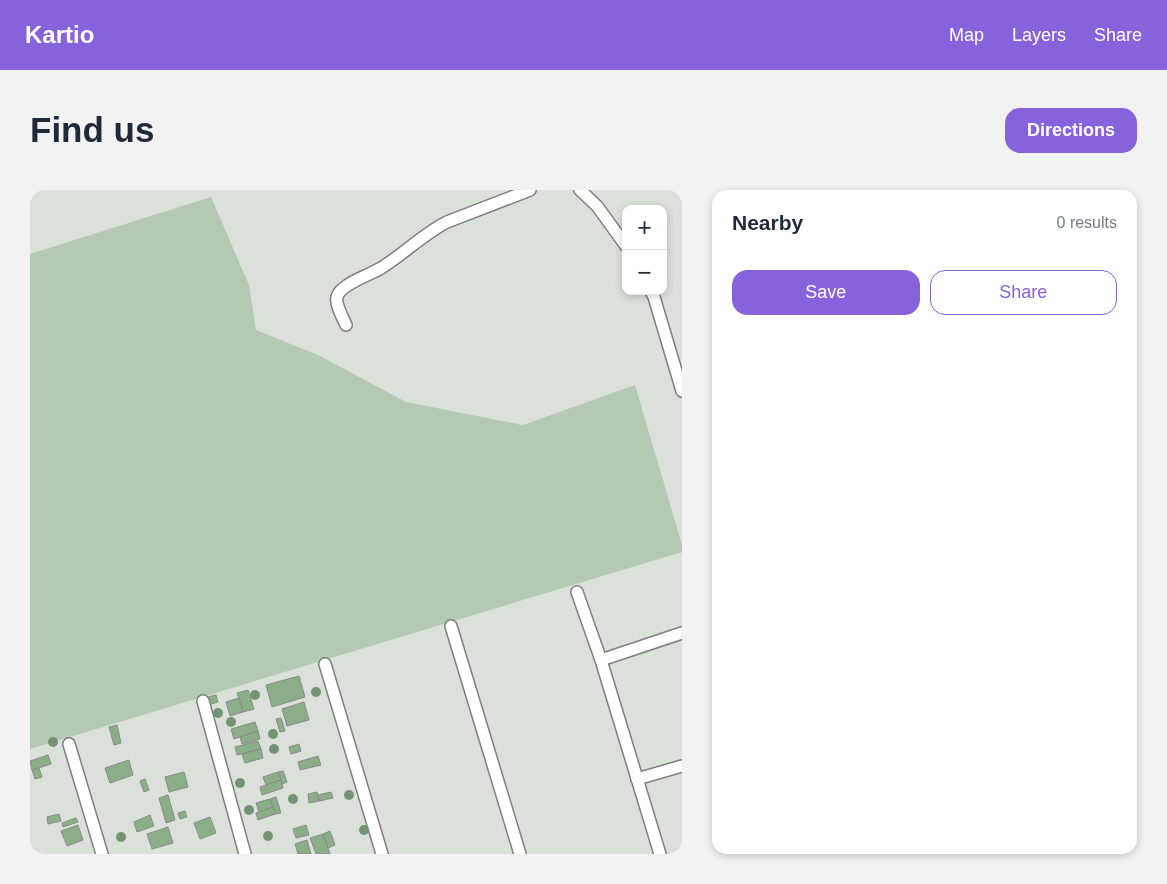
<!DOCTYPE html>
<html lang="en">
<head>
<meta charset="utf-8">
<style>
	body { margin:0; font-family:Arial,sans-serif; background:#f2f2f3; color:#1f2937 }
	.controls { position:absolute; right:15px; top:15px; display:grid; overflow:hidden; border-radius:10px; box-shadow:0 2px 8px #0003 }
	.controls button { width:45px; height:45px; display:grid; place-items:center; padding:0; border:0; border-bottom:1px solid #e0e1e3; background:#fff; color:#1f2937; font:25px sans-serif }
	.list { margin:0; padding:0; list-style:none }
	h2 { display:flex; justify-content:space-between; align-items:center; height:65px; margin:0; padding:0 20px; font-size:21px }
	h2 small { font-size:16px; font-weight:400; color:#747a83 }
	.actions { display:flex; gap:10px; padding:15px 20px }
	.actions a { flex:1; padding:11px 0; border:1px solid #8662dd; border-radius:15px; text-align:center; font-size:18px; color:#8662dd }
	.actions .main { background:#8662dd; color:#fff }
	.map { position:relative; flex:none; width:652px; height:664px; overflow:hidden; border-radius:15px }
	header { display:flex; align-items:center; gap:30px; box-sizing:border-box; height:70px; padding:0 25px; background:#8662dd; color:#fff }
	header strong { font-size:24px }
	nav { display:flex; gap:28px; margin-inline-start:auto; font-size:18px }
	.intro { display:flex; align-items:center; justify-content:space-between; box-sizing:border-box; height:120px; padding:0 30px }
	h1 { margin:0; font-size:35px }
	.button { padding:12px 22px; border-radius:15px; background:#8662dd; color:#fff; font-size:18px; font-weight:700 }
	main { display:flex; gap:30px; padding:0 30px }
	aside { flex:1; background:#fff; border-radius:15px; box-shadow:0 2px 8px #0003 }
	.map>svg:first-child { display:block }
	.green { fill:#b3c9b1 }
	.building { fill:#8bae89; stroke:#868b86 }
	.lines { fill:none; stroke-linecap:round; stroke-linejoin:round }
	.minor-casing { stroke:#7c807b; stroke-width:14 }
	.minor { stroke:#fff; stroke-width:11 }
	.tree { fill:#759374 }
</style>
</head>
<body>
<header>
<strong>Kartio</strong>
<nav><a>Map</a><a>Layers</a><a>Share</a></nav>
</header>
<div class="intro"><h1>Find us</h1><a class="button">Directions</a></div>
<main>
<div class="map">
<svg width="652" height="664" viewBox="0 0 652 664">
	<rect width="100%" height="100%" fill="#dbe0da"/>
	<path class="green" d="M181 7 219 95 226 140 288 165 376 212 493 235 605 195 652 355V362L0 559V64Z"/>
	<g class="building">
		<path d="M269 486 275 507 242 517 236 495Z"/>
		<path d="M218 500 224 519 213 522 207 503Z"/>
		<path d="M186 505 188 512 181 514 178 507Z"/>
		<path d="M209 508 213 522 200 526 196 512Z"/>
		<path d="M274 512 279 530 257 536 252 519Z"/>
		<path d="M251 528 255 541 250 542 246 529Z"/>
		<path d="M225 532 228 541 204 549 201 539Z"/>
		<path d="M87 535 91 553 84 555 79 537Z"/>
		<path d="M228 541 230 549 212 554 210 547Z"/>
		<path d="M228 551 231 559 207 565 205 557Z"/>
		<path d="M269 554 271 561 261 564 259 557Z"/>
		<path d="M231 559 233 568 215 573 212 564Z"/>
		<path d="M18 565 21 574 2 580 0 571Z"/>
		<path d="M288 566 291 575 270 580 268 572Z"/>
		<path d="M99 570 103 585 80 593 75 578Z"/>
		<path d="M9 578 12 587 5 589 2 580Z"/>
		<path d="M253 581 257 592 252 594 248 582Z"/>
		<path d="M154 582 158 597 139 602 135 587Z"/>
		<path d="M248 582 251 590 236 595 233 587Z"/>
		<path d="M115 589 119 600 114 602 110 591Z"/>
		<path d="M251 590 253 598 232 605 230 597Z"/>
		<path d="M287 602 289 611 279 613 278 604Z"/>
		<path d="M301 602 303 608 289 611 288 605Z"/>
		<path d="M138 605 145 630 136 633 129 608Z"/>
		<path d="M246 607 251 623 245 624 240 609Z"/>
		<path d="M240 609 243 617 229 622 226 613Z"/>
		<path d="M243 617 245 624 228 630 226 623Z"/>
		<path d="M155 621 157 627 150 629 148 623Z"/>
		<path d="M29 624 31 631 18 634 17 627Z"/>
		<path d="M120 625 124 636 107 642 104 632Z"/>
		<path d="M180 627 186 643 170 649 164 633Z"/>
		<path d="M46 628 48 632 33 637 32 633Z"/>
		<path d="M48 635 53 650 37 656 31 641Z"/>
		<path d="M276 635 279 645 266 648 263 639Z"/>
		<path d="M138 637 143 653 122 659 117 644Z"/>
		<path d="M300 641 305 655 298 658 293 644Z"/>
		<path d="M293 644 298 658 300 664H286L280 648Z"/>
		<path d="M277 650 281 664H268L265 654Z"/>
	</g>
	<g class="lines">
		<g class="minor-casing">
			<g id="minor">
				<path d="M550 0 567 16 596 56"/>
				<path d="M621 101 624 107 652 201"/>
				<path d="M316 135C313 128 305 114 307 107 310 94 340 85 351 78 374 64 393 44 417 32L500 0"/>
				<path d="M547 402 571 470 630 664"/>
				<path d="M421 436 490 664"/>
				<path d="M571 470 652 443"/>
				<path d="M295 474 352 664"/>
				<path d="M173 511 215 664"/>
				<path d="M39 554 72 664"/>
				<path d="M607 589 652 576"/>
			</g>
		</g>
		<use href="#minor" class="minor"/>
	</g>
	<g class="tree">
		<circle cx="286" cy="502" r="5"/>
		<circle cx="225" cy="505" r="5"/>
		<circle cx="188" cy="523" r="5"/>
		<circle cx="201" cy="532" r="5"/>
		<circle cx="243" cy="544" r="5"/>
		<circle cx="23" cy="552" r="5"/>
		<circle cx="244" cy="559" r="5"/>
		<circle cx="210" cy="593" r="5"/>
		<circle cx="319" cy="605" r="5"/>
		<circle cx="263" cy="609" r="5"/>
		<circle cx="219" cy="620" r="5"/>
		<circle cx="334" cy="640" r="5"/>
		<circle cx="238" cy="646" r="5"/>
		<circle cx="91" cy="647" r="5"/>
	</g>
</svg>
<div class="controls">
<button>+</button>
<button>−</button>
</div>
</div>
<aside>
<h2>Nearby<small>0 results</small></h2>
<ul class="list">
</ul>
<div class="actions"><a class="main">Save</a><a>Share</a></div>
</aside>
</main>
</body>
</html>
